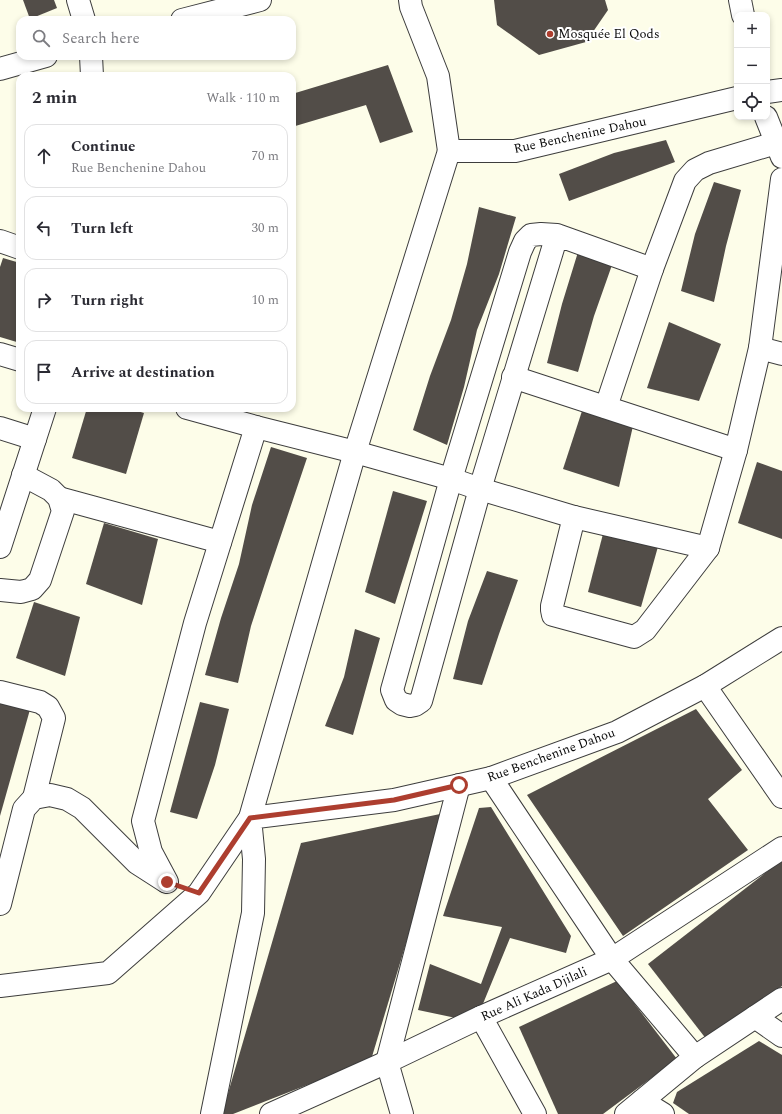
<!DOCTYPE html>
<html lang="en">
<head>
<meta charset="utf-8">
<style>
	body { margin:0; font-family:Spectral,serif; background:#f2f2f3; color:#2b2b33 }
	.controls { position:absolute; right:12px; top:12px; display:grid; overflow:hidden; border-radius:8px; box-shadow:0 2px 6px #0003 }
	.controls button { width:36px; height:36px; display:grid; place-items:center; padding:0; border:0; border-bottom:1px solid #e1e1e2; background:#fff; color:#2b2b33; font:20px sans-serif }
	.stop { position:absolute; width:12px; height:12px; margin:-9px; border:3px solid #ad3e2f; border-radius:50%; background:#fff }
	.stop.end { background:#ad3e2f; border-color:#fff; box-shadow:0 1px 4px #0008 }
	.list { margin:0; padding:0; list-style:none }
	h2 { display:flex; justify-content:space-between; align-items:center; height:52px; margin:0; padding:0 16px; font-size:17px }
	h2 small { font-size:13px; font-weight:400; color:#7c7c81 }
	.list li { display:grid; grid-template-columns:26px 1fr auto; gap:12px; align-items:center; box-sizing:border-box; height:64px; margin:0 8px 8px; padding:0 8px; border:1px solid #e1e1e2; border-radius:12px }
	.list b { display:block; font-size:15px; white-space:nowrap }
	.list p { margin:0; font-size:13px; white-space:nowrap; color:#7c7c81 }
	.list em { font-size:13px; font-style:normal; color:#7c7c81 }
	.icon { flex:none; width:22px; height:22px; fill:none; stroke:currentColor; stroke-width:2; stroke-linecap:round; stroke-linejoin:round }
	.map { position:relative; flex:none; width:782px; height:1114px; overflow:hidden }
	.search { position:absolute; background:#fff; box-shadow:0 2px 6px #0003; left:16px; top:16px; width:280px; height:44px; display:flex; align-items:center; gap:10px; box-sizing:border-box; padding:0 14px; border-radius:12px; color:#7c7c81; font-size:15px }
	.panel { position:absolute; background:#fff; box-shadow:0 2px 6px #0003; left:16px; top:72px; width:280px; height:340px; border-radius:12px }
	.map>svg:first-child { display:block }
	.building { fill:#524d48 }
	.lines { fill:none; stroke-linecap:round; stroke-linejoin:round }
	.minor-casing { stroke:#3d3d3d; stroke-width:24 }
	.minor { stroke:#fff; stroke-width:22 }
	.route { stroke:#ad3e2f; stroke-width:5 }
	.poi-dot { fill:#ad3e2f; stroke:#fff; stroke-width:1.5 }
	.labels { text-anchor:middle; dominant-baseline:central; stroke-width:4; stroke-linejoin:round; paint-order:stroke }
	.poi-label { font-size:13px; fill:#0a0a0a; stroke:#fff; text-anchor:start }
	.street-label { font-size:13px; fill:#0a0a0a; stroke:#fff }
</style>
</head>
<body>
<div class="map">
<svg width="782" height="1114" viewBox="0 0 782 1114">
	<rect width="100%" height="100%" fill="#fdfde9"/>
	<g class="building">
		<path d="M23 0H54L57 8 30 19Z"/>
		<path d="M494 0H605L608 10 586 42 539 55 497 25Z"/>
		<path d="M388 65 413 132 380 143 366 105 292 127V94Z"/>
		<path d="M666 140 675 162 569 201 559 174 614 153Z"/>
		<path d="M714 182 741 190 726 246 714 302 681 291 695 234Z"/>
		<path d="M479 207 516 217 499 274 477 330 464 387 447 445 413 430 430 376 451 320 467 264Z"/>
		<path d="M578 252 612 265 594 316 578 372 547 363 562 304Z"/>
		<path d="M3 258 20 263V343L0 337V267Z"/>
		<path d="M669 322 721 344 699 401 647 388Z"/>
		<path d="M87 408H127L144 413 126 474 72 458Z"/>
		<path d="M582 411 633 426 619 487 563 469Z"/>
		<path d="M271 447 307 458 269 571 251 626 238 683 205 675 221 618 239 564 252 505Z"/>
		<path d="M757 462 782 471V539L738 523Z"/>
		<path d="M393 491 427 501 395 604 365 592Z"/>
		<path d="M104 523 158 539 142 605 86 584Z"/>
		<path d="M604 530 659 543 641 607 588 592Z"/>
		<path d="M487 571 518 580 499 634 482 685 453 679 468 621Z"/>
		<path d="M34 602 80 617 65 676 16 658Z"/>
		<path d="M355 629 380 638 353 735 325 726 344 677Z"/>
		<path d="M0 697 31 706 0 816Z"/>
		<path d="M200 702 229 709 215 765 197 819 170 812Z"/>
		<path d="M696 709 742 770 708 799 748 850 623 936 527 795Z"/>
		<path d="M491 807 571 936 566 953 510 938 480 1011 456 1018 418 1010 430 964 481 984 502 927 443 916 479 808Z"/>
		<path d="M445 813 371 1060 233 1114H222L301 843Z"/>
		<path d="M782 860V986L707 1040 648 964Z"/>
		<path d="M617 981 677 1059 603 1114H558L519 1027Z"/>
		<path d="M759 1041 782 1055V1114H689L673 1103 677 1092Z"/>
	</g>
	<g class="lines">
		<g class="minor-casing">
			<g id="minor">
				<path d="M78 0 84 20"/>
				<path d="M410 0 411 7 438 76 449 151H515L737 98"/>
				<path d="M740 0 743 15"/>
				<path d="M182 20 260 0"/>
				<path d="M91 56 92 76"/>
				<path d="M0 69 46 56"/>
				<path d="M767 92 782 90"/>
				<path d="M766 117 782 157"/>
				<path d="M557 235 480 489 421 701 415 705 410 706 402 704 396 700 392 690 451 479 520 252 525 241 531 235 541 234 557 235 652 269"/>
				<path d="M0 241 20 248"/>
				<path d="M760 348 782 354"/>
				<path d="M0 354 20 360"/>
				<path d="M513 377 736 450"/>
				<path d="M606 407 652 269 685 181 695 170 709 163 776 143"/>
				<path d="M187 408 256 427 355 452 451 479 480 489 574 517 708 548"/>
				<path d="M0 428 35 439"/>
				<path d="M59 498 220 542"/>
				<path d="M574 517 552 606V610L553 615 634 637 645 630 708 548 736 450 760 348 782 179"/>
				<path d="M0 547 45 408"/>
				<path d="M0 590 21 592 32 589 40 580 63 511 59 498 51 490 23 475"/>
				<path d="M705 686 782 797"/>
				<path d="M0 692 40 702 48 707 54 718 34 798"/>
				<path d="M491 778 612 959 695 1057"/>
				<path d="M167 882 151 852 143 821 195 623 256 427"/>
				<path d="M0 904 24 809 34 798 50 795 67 799 82 808 137 863 165 881"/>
				<path d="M0 986 108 973 199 893 250 818 355 452 449 151"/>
				<path d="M481 1017 535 1114"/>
				<path d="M755 1017 782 1036"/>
				<path d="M642 1101 663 1114"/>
				<path d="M212 1114 253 913 254 859 250 818 394 800 491 778 617 732 705 686 782 638"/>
				<path d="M271 1114 387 1062 481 1017 612 959 782 848"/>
				<path d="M402 1114 387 1062 459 785"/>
				<path d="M626 1114 695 1057 782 999"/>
			</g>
		</g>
		<use href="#minor" class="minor"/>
	</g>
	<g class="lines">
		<path class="route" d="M167 882 199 893 250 818 394 800 459 785"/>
	</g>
	<circle class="poi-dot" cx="550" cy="34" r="4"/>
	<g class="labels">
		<g class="poi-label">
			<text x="558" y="34">Mosquée El Qods</text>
		</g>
		<g class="street-label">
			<text transform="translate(580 135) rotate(-12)">Rue Benchenine Dahou</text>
			<text transform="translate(551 755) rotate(-20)">Rue Benchenine Dahou</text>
			<text transform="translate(534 994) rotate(-24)">Rue Ali Kada Djilali</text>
		</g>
	</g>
</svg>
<div class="controls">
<button>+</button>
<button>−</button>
<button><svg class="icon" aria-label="locate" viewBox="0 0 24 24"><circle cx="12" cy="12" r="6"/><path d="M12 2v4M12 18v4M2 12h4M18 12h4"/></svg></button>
</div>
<div class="stop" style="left:459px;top:785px"></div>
<div class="stop end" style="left:167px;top:882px"></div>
<div class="search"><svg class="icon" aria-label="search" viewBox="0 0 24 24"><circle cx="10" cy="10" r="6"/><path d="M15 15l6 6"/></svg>Search here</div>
<section class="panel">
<h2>2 min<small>Walk · 110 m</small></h2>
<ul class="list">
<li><svg class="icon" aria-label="ahead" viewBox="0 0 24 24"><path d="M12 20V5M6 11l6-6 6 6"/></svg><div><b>Continue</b><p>Rue Benchenine Dahou</p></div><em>70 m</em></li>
<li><svg class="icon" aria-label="left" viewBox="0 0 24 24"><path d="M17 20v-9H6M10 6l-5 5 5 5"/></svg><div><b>Turn left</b></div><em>30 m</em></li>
<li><svg class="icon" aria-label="right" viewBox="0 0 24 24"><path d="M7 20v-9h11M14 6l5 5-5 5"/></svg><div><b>Turn right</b></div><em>10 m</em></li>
<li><svg class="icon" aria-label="arrive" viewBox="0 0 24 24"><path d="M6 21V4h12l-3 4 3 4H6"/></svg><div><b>Arrive at destination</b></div></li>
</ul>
</section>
</div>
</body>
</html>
